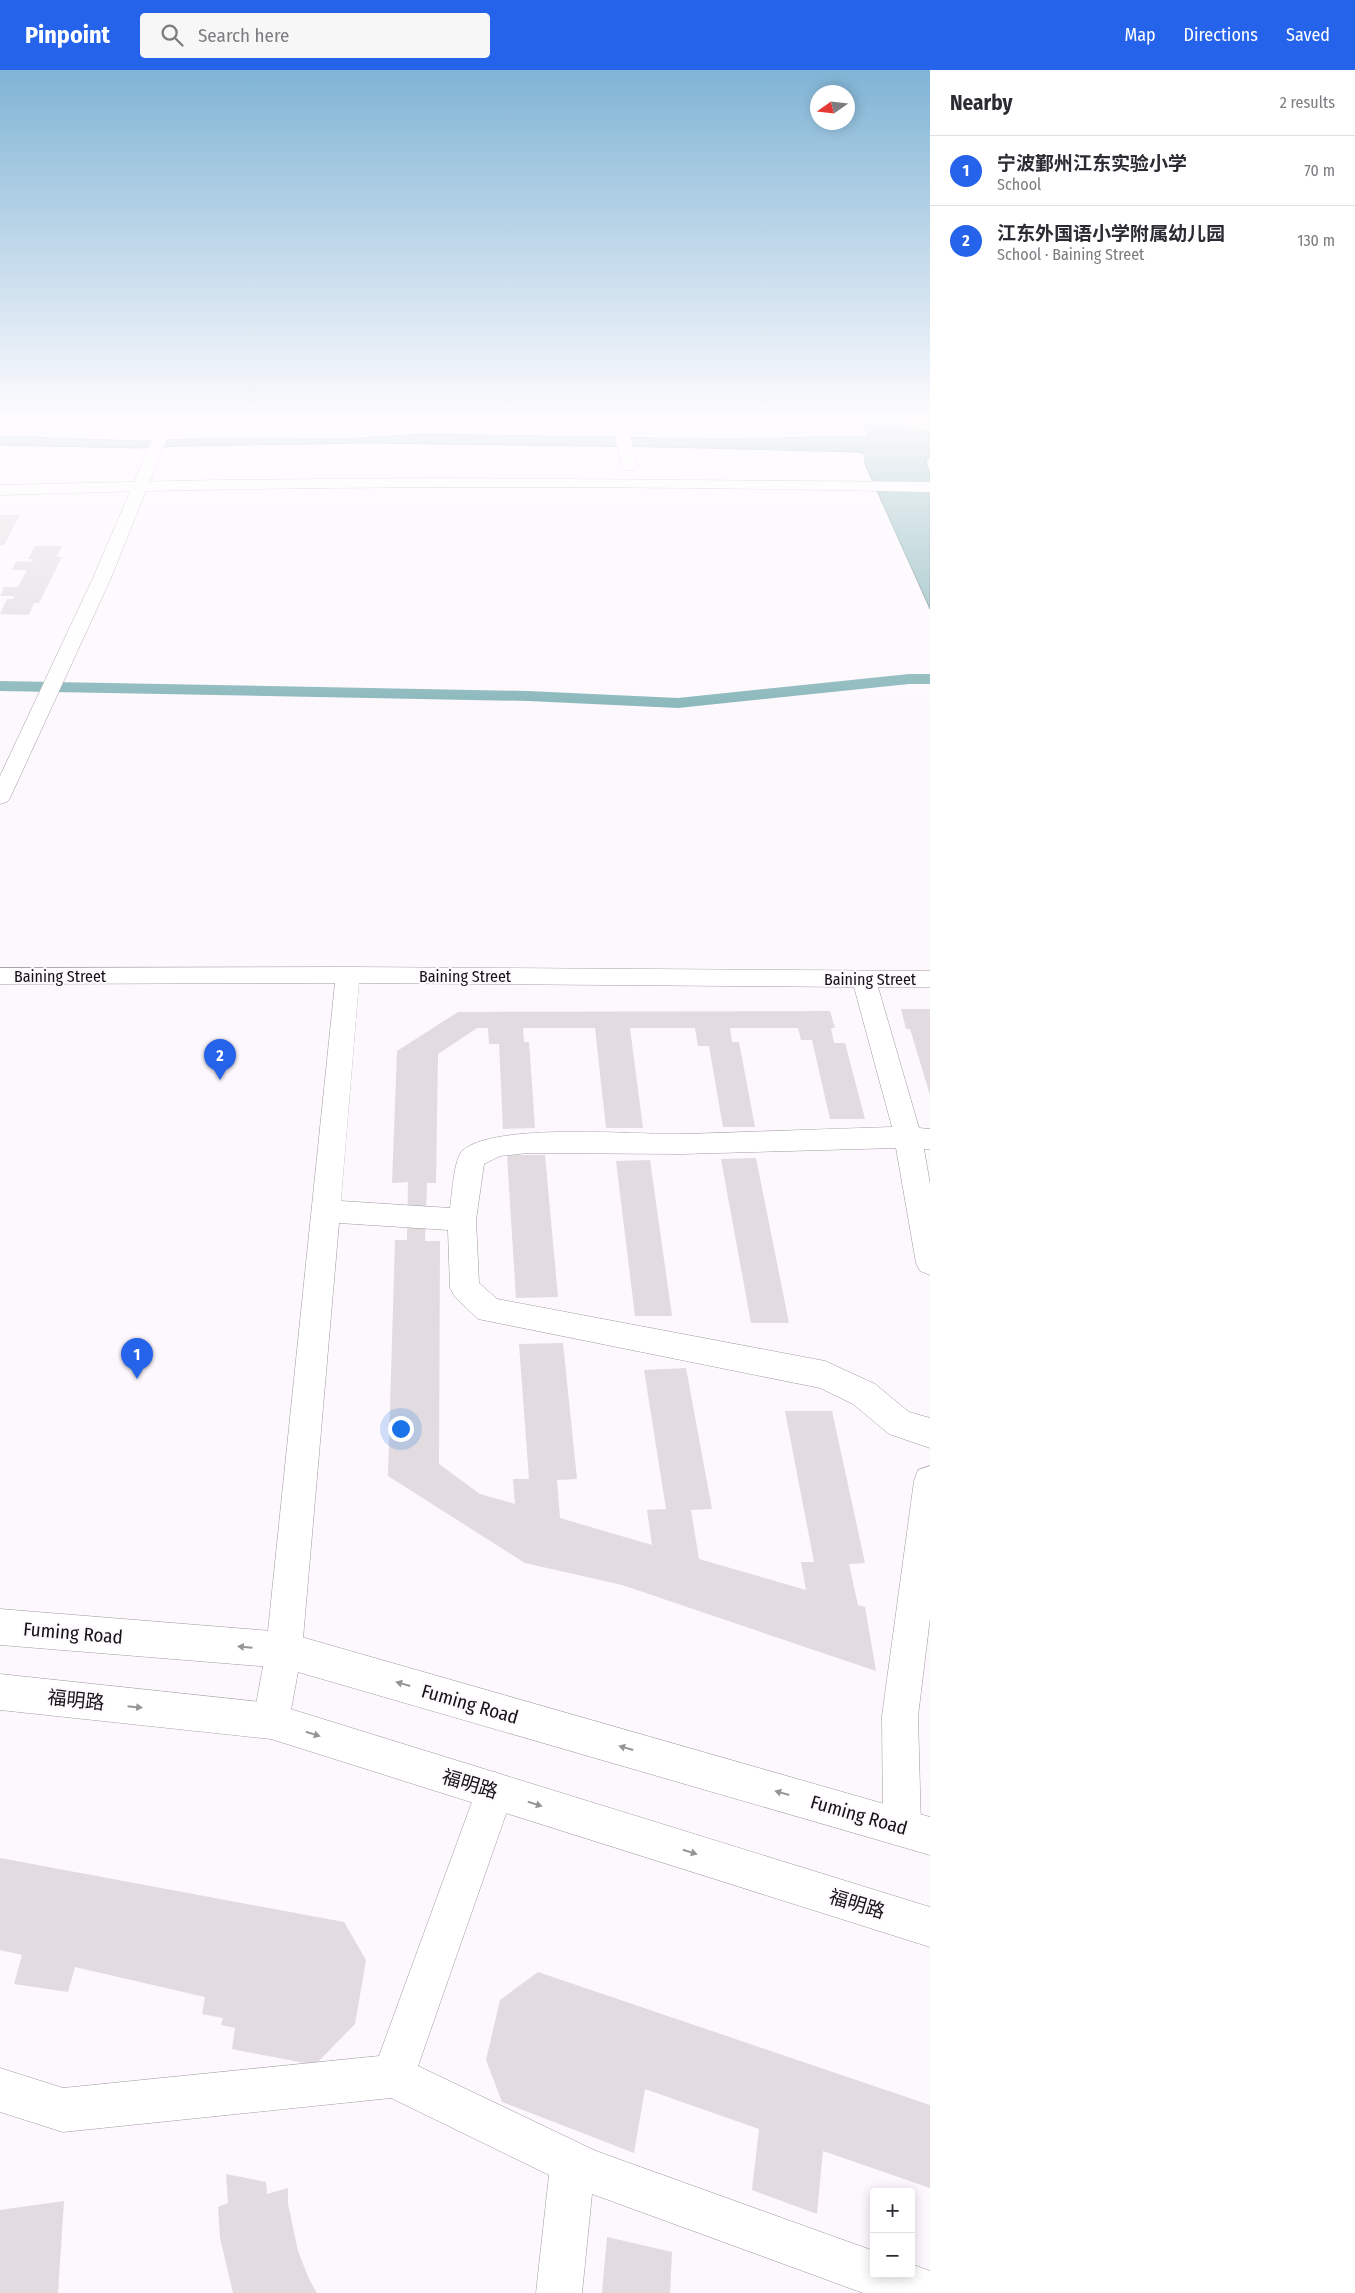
<!DOCTYPE html>
<html lang="en">
<head>
<meta charset="utf-8">
<style>
	body { margin:0; font-family:"Fira Sans Condensed","Noto Sans SC",sans-serif; background:#f7f7f7; color:#2b2b33 }
	.controls { position:absolute; right:15px; bottom:15px; display:grid; overflow:hidden; border-radius:5px; box-shadow:0 2px 12px #0003 }
	.controls button { width:45px; height:45px; display:grid; place-items:center; padding:0; border:0; border-bottom:1px solid #e1e1e2; background:#fff; color:#2b2b33; font:25px sans-serif }
	.compass { position:absolute; left:810px; top:15px; width:45px; height:45px; border-radius:50%; background:#fff; box-shadow:0 2px 12px #0003; rotate:256deg }
	.you { position:absolute; left:400px; top:1358px; width:18px; height:18px; margin:-12px; border:4px solid #fff; border-radius:50%; background:#1a73e8; box-shadow:0 0 0 8px #1a73e833 }
	.badge { display:grid; place-items:center; width:32px; height:32px; border-radius:50%; background:#2563eb; color:#fff; font-size:16px; font-weight:700 }
	.pin { position:absolute; translate:-50% -41px; filter:drop-shadow(0 1px 2px #0008) }
	.pin::after { content:''; position:absolute; top:26px; width:18px; height:15px; background:inherit; clip-path:polygon(0 0,100% 0,50% 100%) }
	.list { margin:0; padding:0; list-style:none }
	h2 { display:flex; justify-content:space-between; align-items:center; height:65px; margin:0; padding:0 20px; font-size:21px }
	h2 small { font-size:16px; font-weight:400; color:#7c7c81 }
	.list li { display:grid; grid-template-columns:32px 1fr auto; gap:15px; align-items:center; box-sizing:border-box; height:70px; padding:0 20px; border-top:1px solid #e1e1e2 }
	.list b { display:block; font-size:19px; white-space:nowrap }
	.list p { margin:0; font-size:16px; white-space:nowrap; color:#7c7c81 }
	.list em { font-size:16px; font-style:normal; color:#7c7c81 }
	.icon { flex:none; width:28px; height:28px; fill:none; stroke:currentColor; stroke-width:2; stroke-linecap:round; stroke-linejoin:round }
	.map { position:relative; flex:none; width:930px; height:2223px; overflow:hidden }
	header { display:flex; align-items:center; gap:30px; box-sizing:border-box; height:70px; padding:0 25px; background:#2563eb; color:#fff }
	header strong { font-size:24px }
	nav { display:flex; gap:28px; margin-inline-start:auto; font-size:18px }
	.search { width:350px; height:45px; background:#f7f7f7; display:flex; align-items:center; gap:12px; box-sizing:border-box; padding:0 18px; border-radius:5px; color:#7c7c81; font-size:19px }
	main { display:flex }
	aside { flex:1; background:#fff }
	.map>svg:first-child { display:block }
	.green { fill:#e3edc9 }
	.water { fill:#84b4b8; stroke:#638487 }
	.lines { fill:none; stroke-linecap:round; stroke-linejoin:round }
	.canal { fill:#84b4b8; fill-rule:evenodd }
	.building { fill:#e2dbdf }
	.minor-casing { stroke:#9f9a9f; stroke-width:1 }
	.major-casing { stroke:#9f9a9f; stroke-width:1 }
	.minor { fill:#fff; fill-rule:evenodd }
	.major { fill:#fff; fill-rule:evenodd }
	.oneway { fill:#969596 }
	.labels { text-anchor:middle; dominant-baseline:central; stroke-width:4; stroke-linejoin:round; paint-order:stroke }
	.street-label { font-size:16px; fill:#151315; stroke:#fdf8fd }
	.near-street-label { font-size:19px; fill:#151315; stroke:#fdf8fd }
</style>
</head>
<body>
<header>
<strong>Pinpoint</strong>
<div class="search"><svg class="icon" aria-label="search" viewBox="0 0 24 24"><circle cx="10" cy="10" r="6"/><path d="M15 15l6 6"/></svg>Search here</div>
<nav><a>Map</a><a>Directions</a><a>Saved</a></nav>
</header>
<main>
<div class="map">
<svg width="930" height="2223" viewBox="0 0 930 2223">
	<rect width="100%" height="100%" fill="#fdf8fd"/>
	<path class="green" d="M906 345H930V361L916 358Z"/>
	<path class="water" d="M861 345H901L908 358 930 362V387L926 391 930 404V539L864 392 866 384 856 382 661 377 369 373 181 376 136 378 0 375V366L141 371 217 368 346 369 421 364 725 369 868 366Z"/>
	<g class="lines">
		<path class="canal" d="M909 604H930V614H909L678 638 528 631 0 621V611L528 621 678 628Z"/>
	</g>
	<g class="building">
		<path d="M9 345H31L28 349H6Z"/>
		<path d="M709 345H737L738 350H734L737 358H713Z"/>
		<path d="M0 445H20L4 475H0Z"/>
		<path d="M35 476H62L57 487H62L39 533H34L29 545 0 544 7 529H13L14 526H0L4 517H18L27 500H12L16 491 32 492 33 489H28Z"/>
		<path d="M901 939H930V1025L910 959H906Z"/>
		<path d="M830 941 835 958H831L834 973H845L865 1049H830L812 970H801L798 958H730L732 972H739L755 1057H723L709 976H698L695 958H630L643 1058H606L595 958H523L524 972H529L535 1058 503 1059 499 974H489L488 958H477L438 984 436 1113H427L425 1171H440L439 1394 480 1424 515 1434 513 1409H529L519 1274 563 1273 577 1409 557 1410 560 1448 652 1475 647 1440 666 1439 644 1300 686 1298 712 1439 691 1440 699 1489 806 1520 801 1492H814L785 1341H832L865 1493 849 1494 858 1535 865 1537 876 1601 622 1515 525 1493 388 1406 395 1170H407L408 1112 392 1113 397 981 458 942Z"/>
		<path d="M507 1085H545L558 1227 516 1228Z"/>
		<path d="M756 1088 789 1253H751L721 1089Z"/>
		<path d="M650 1090 672 1246H635L616 1091Z"/>
		<path d="M0 1788 344 1852 366 1890 355 1954 315 1995 232 1979 235 1958 221 1955 223 1948 202 1944 205 1927 75 1897 68 1922 14 1914 22 1885 0 1880Z"/>
		<path d="M538 1902 930 2035V2118L823 2081 817 2144 752 2120 759 2059 645 2019 634 2083 502 2032 486 1990 500 1930Z"/>
		<path d="M226 2104 266 2112 267 2124 288 2118V2134L298 2181 309 2209 317 2223H233L220 2168 218 2137 228 2133Z"/>
		<path d="M64 2131 58 2223H0V2140Z"/>
		<path d="M607 2167 672 2182 670 2223H602Z"/>
	</g>
	<g class="lines">
		<g class="minor-casing">
			<g id="minor">
				<path d="M153 345H167L169 363 111 508 10 728 7 732 0 734V706L93 508 155 363Z"/>
				<path d="M610 345H624L638 397 635 400H625L622 397Z"/>
				<path d="M348 897 930 901V917H878L919 1058 930 1059V1079H924L930 1114V1205L920 1201 916 1193 896 1078 682 1084 528 1083 500 1086 484 1094 476 1150 479 1213 497 1229 825 1291 875 1314 909 1342 930 1348V1378L889 1364 853 1334 820 1318 478 1249 455 1227 450 1218 448 1160 339 1153 302 1580 289 1651 284 1664 271 1669 258 1664 253 1651 266 1580 335 913 0 914V898ZM359 913 854 917 892 1057C823 1059 753 1062 684 1064 635 1065 498 1052 463 1080 454 1087 452 1125 450 1138L341 1131Z"/>
				<path d="M930 1396V1548L918 1646 921 1757 916 1771 902 1776 888 1771 883 1757 882 1646 914 1411 918 1400Z"/>
				<path d="M495 1702 508 1708 514 1721 418 1996 596 2081 874 2181V2204H911V2194L930 2201V2223H863L592 2124 582 2223H536L549 2105 391 2028 63 2062 0 2042V1998L63 2018 379 1986 476 1721 482 1708Z"/>
			</g>
		</g>
		<g class="major-casing">
			<g id="major">
				<path d="M438 408 930 412V422C620 415 310 415 0 425V415L219 410Z"/>
				<path d="M0 1539 284 1562 930 1747V1785L284 1598 0 1575Z"/>
				<path d="M0 1604 271 1633 930 1837V1877L271 1669 0 1640Z"/>
			</g>
		</g>
		<use href="#minor" class="minor"/>
		<use href="#major" class="major"/>
	</g>
	<defs><path id="oneway-solid" d="M-6-.8H1V-3.2L6.5 0L1 3.2V.8H-6Z" transform="scale(1.25)"/></defs>
	<g class="oneway">
		<use href="#oneway-solid" transform="translate(245 1577) rotate(-175)"/>
		<use href="#oneway-solid" transform="translate(403 1614) rotate(-164)"/>
		<use href="#oneway-solid" transform="translate(135 1637) rotate(6)"/>
		<use href="#oneway-solid" transform="translate(313 1664) rotate(17)"/>
		<use href="#oneway-solid" transform="translate(626 1678) rotate(-164)"/>
		<use href="#oneway-solid" transform="translate(782 1723) rotate(-164)"/>
		<use href="#oneway-solid" transform="translate(535 1734) rotate(17)"/>
		<use href="#oneway-solid" transform="translate(690 1782) rotate(17)"/>
	</g>
	<linearGradient id="sky" x2="0" y2="1"><stop stop-color="#80b4d5"/><stop offset="0.53" stop-color="#fefcfe"/><stop offset="1" stop-color="#fefcfe" stop-opacity="0"/></linearGradient>
	<rect width="930" height="656" fill="url(#sky)"/>
	<g class="labels">
		<g class="street-label">
			<text x="60" y="906">Baining Street</text>
			<text x="465" y="906">Baining Street</text>
			<text x="870" y="909">Baining Street</text>
		</g>
		<g class="near-street-label">
			<text transform="translate(73 1563) rotate(5)">Fuming Road</text>
			<text transform="translate(76 1630) rotate(6)">福明路</text>
			<text transform="translate(470 1634) rotate(16)">Fuming Road</text>
			<text transform="translate(470 1714) rotate(17)">福明路</text>
			<text transform="translate(859 1745) rotate(16)">Fuming Road</text>
			<text transform="translate(857 1834) rotate(17)">福明路</text>
		</g>
	</g>
</svg>
<div class="controls">
<button>+</button>
<button>−</button>
</div>
<svg class="compass" viewBox="-18 -18 36 36"><path d="M0-13l5 13h-10z" fill="#e53935"/><path d="M0 13l5-13h-10z" fill="#7c7c81"/></svg>
<div class="you"></div>
<div class="pin badge" style="left:137px;top:1309px">1</div>
<div class="pin badge" style="left:220px;top:1010px">2</div>
</div>
<aside>
<h2>Nearby<small>2 results</small></h2>
<ul class="list">
<li><span class="badge">1</span><div><b>宁波鄞州江东实验小学</b><p>School</p></div><em>70 m</em></li>
<li><span class="badge">2</span><div><b>江东外国语小学附属幼儿园</b><p>School · Baining Street</p></div><em>130 m</em></li>
</ul>
</aside>
</main>
</body>
</html>
